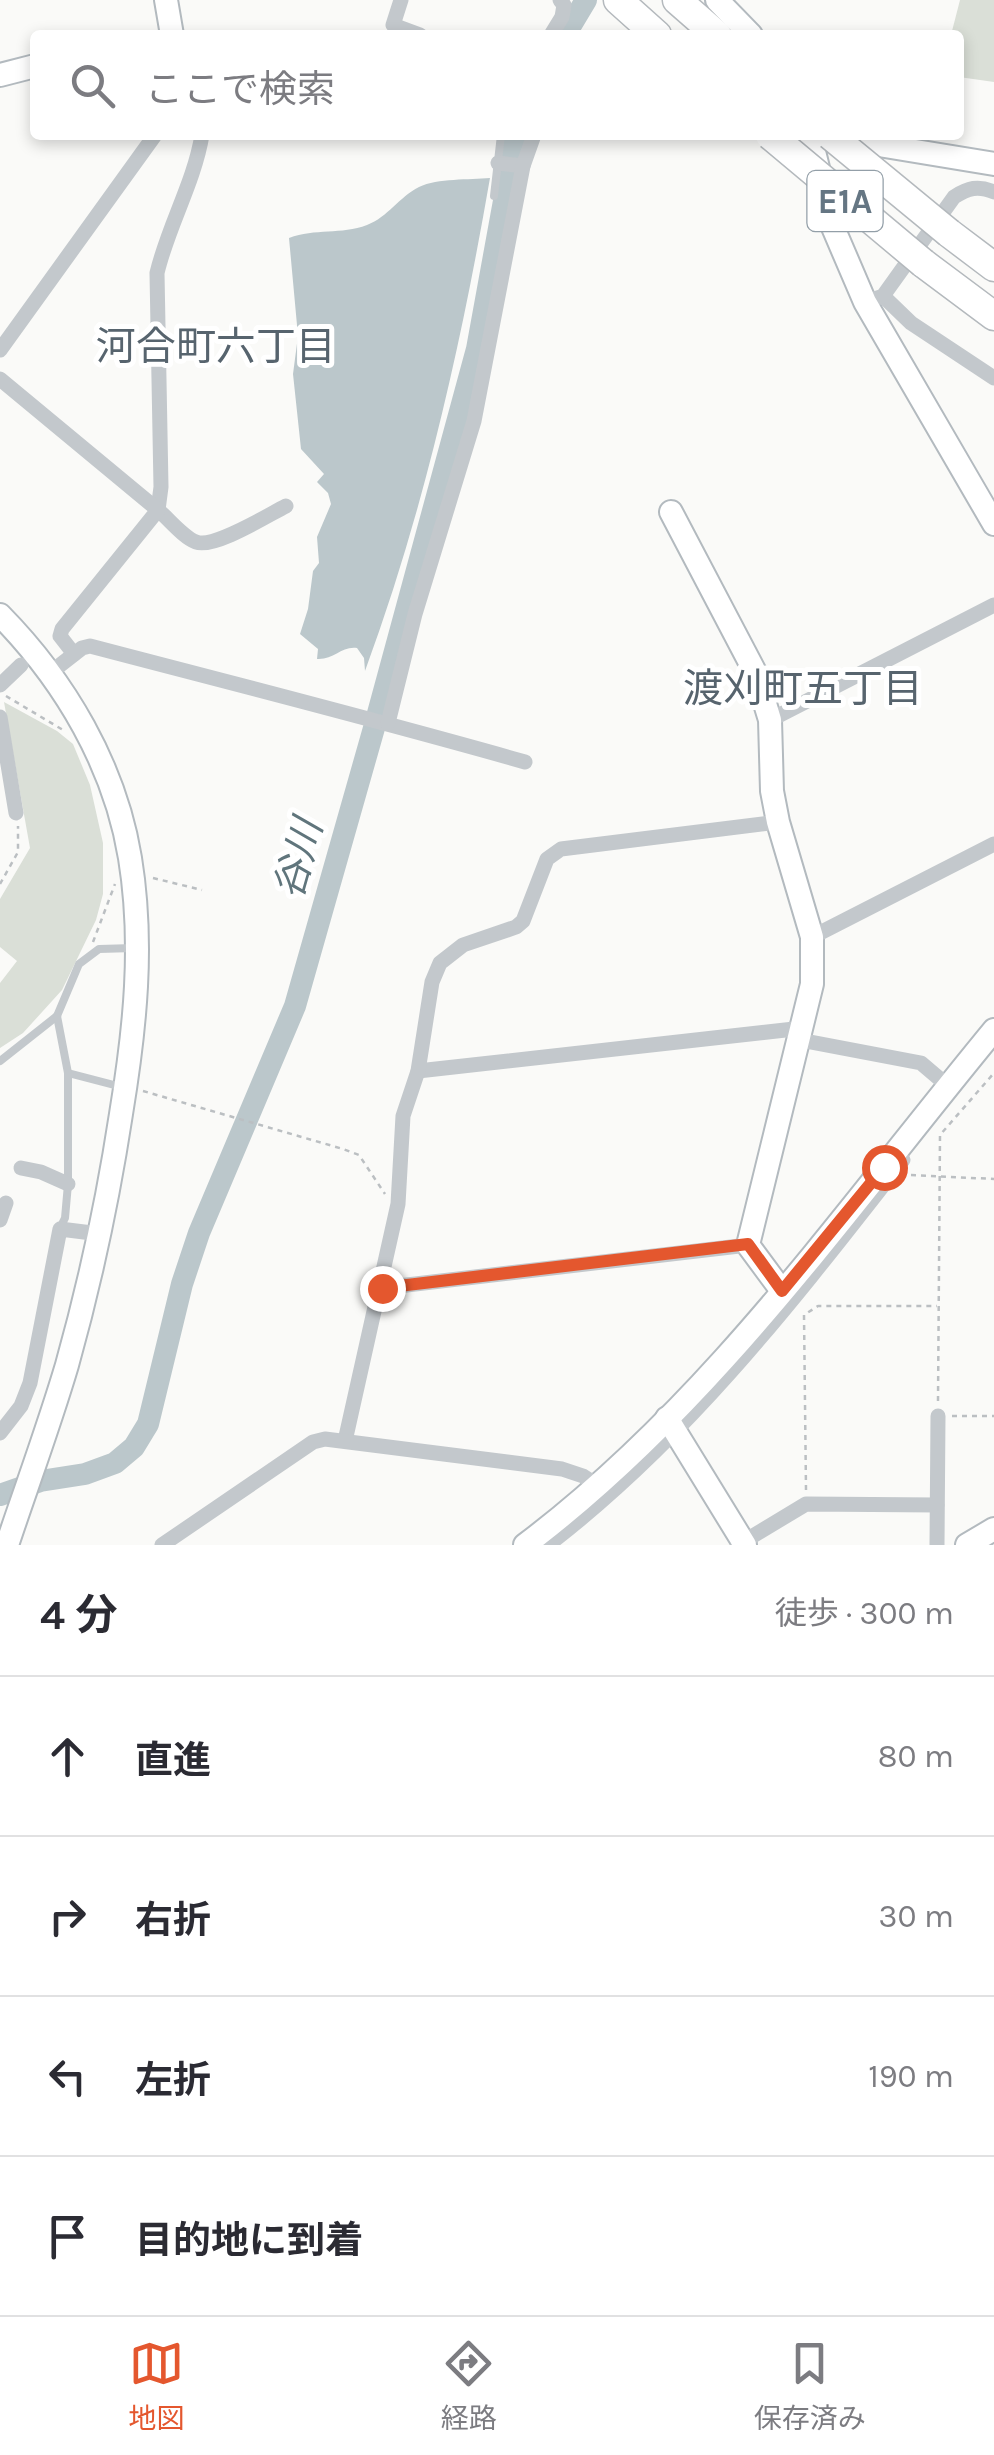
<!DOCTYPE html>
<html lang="ja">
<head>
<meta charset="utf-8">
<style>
	body { margin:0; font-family:Karla,"Noto Sans JP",sans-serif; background:#f7f7f7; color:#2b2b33 }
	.stop { position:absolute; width:30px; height:30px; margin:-22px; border:8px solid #e4572e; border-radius:50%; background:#fff }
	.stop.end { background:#e4572e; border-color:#fff; box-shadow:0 2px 10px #0008 }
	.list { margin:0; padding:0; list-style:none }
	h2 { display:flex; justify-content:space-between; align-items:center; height:130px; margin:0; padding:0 40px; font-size:42px }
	h2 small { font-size:32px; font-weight:400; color:#7c7c81 }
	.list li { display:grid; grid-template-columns:65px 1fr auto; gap:30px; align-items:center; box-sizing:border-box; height:160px; padding:0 40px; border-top:2px solid #e1e1e2 }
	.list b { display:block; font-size:38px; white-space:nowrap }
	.list em { font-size:32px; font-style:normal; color:#7c7c81 }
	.icon { flex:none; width:55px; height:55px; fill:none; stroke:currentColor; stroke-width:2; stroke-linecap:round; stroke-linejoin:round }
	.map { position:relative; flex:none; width:994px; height:1545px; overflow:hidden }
	.search { position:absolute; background:#fff; box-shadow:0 5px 15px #0003; left:30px; right:30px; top:30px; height:110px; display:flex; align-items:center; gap:25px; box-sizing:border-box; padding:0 35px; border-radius:10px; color:#7c7c81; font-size:38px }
	.sheet { height:770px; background:#fff }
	nav { display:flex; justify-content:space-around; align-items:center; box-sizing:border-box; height:140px; border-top:2px solid #e1e1e2; background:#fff; font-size:28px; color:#7c7c81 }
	nav a { display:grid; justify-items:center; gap:5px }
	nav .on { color:#e4572e }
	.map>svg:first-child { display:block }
	.green { fill:#dadfd7 }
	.water { fill:#bbc7cb }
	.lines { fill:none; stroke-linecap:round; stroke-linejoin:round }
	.river { stroke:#bbc7cb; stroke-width:22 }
	.secondary-casing { stroke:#b3babf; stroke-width:26 }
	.highway-casing { stroke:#b4b9bd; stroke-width:31 }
	.path { stroke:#bbbfc2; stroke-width:2.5; stroke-dasharray:5 5; stroke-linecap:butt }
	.lane { stroke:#c3c8cc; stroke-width:8 }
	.street { stroke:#c3c8cc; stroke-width:15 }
	.secondary { stroke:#fff; stroke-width:22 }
	.highway { stroke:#fff; stroke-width:28 }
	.highway-bridge-casing { stroke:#b4b9bd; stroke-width:31; stroke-linecap:butt }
	.highway-bridge { stroke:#fff; stroke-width:28 }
	.route { stroke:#e4572e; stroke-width:12 }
	.labels { text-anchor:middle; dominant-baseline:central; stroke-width:10; stroke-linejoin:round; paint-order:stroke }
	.shield { fill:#fff; stroke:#939fa8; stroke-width:2.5 }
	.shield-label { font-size:35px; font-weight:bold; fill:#657683 }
	.neighbourhood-label { font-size:40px; fill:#57646e; stroke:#fff }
	.water-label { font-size:40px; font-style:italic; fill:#60757c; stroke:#fff }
</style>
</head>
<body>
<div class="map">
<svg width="994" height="1545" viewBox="0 0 994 1545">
	<rect width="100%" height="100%" fill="#fafaf8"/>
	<g class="green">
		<path d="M960 0H994V82L959 77V35H951Z"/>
		<path d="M4 702 57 731 73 744 90 785 103 843V894L96 920 62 990 23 1033 0 1048V983L17 961 0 947V899L30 848Z"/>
	</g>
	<path class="water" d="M490 178C461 345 424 511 365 671L364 658 357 648C341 646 334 660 317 659L318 649 300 634 308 609 313 571 319 563 317 537 331 504 328 493 317 482 324 474 301 449 293 374 298 336 289 238C315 228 341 235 367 225 388 217 399 197 419 187 438 178 469 180 490 178Z"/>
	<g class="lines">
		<g class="river">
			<path d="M565 35 586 0"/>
			<path d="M0 1495 40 1481 85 1474 115 1463 134 1447 148 1424 182 1284 199 1233 295 1006 374 728 477 349 516 135"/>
		</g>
		<g class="secondary-casing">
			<g id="secondary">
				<path d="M166 0 172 35"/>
				<path d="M717 0 751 35"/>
				<path d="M0 75 35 66"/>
				<path d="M810 135 832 225 865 302 994 524"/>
				<path d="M830 137 994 164"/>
				<path d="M671 512 756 674 770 720 772 791 778 822 812 937V984L748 1245 782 1291"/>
				<path d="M0 615C65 681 115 766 130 858 144 944 135 1029 121 1114 108 1199 90 1283 67 1365 49 1426 27 1485 7 1545"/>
				<path d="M667 1418 745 1545"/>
				<path d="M525 1545C711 1405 847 1208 994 1030"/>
				<path d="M967 1545 994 1529"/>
			</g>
		</g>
		<g class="highway-casing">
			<g id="highway">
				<path d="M618 0 657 35"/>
				<path d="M677 0 717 35"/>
				<path d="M949 233 994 267"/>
				<path d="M923 263 994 316"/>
			</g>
		</g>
		<g class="path">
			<path d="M6 696 63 730"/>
			<path d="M153 878 202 890"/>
			<path d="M0 884 18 852V826"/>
			<path d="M93 942 115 884"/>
			<path d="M143 1091 343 1149 359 1155 385 1194"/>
			<path d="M911 1175 994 1179"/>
			<path d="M938 1401 940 1135 994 1073"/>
			<path d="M952 1416H994"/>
			<path d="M806 1490 804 1315 818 1306H937"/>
		</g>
		<g class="lane">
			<path d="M494 196 501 135"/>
			<path d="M0 1061 57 1016"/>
			<path d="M68 1073 118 1086"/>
			<path d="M60 1228 65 1218 68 1184V1073L57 1016 79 964 99 949 134 948"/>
		</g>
		<g class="street">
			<path d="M401 0 393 25 420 35"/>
			<path d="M551 35 562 17 564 5 560 0"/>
			<path d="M202 135C194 183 168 226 157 273L161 487 158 510C169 519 183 537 196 542 214 549 268 515 286 506"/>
			<path d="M498 163 523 166"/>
			<path d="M883 296 911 323 994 378"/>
			<path d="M865 302 883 296 954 197C968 188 978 185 994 192"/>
			<path d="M0 350 155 135"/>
			<path d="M0 379 158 510 62 629 60 636 74 654"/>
			<path d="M50 673 82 648 90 646C235 684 381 721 525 762"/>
			<path d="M0 685 21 665"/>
			<path d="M0 717 16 813"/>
			<path d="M770 720 994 605"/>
			<path d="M388 723 415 614 474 421 523 166 534 135"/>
			<path d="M812 937 994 844"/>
			<path d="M800 1040 921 1063 948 1086"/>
			<path d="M418 1071 803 1028"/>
			<path d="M21 1168 41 1172 68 1184"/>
			<path d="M0 1220 6 1203"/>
			<path d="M381 1288 748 1245"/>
			<path d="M0 1433 21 1406 30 1383 60 1229 100 1234"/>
			<path d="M345 1441 398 1204 403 1116 418 1071 432 982 440 963 463 945 516 927 523 921 547 859 561 849 778 822"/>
			<path d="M162 1545 313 1442 325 1439 562 1469 583 1476 597 1485"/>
			<path d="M548 1545C688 1438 795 1298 903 1160"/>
			<path d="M738 1545 806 1504 937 1505"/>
			<path d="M937 1545 938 1416"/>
		</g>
		<use href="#secondary" class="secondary"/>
		<use href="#highway" class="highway"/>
		<g class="highway-bridge-casing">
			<g id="highway-bridge">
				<path d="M770 135 923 263"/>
				<path d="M830 135 949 233"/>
			</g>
		</g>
		<use href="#highway-bridge" class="highway-bridge"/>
	</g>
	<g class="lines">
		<path class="route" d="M382 1288 748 1244 782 1291 884 1167"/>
	</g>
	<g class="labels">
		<rect class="shield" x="807.5" y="171" width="75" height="60" rx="8"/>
		<g class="shield-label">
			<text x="845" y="201">E1A</text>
		</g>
		<g class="neighbourhood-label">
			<text x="216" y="346">河合町六丁目</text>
			<text x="803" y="688">渡刈町五丁目</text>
		</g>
		<g class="water-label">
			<text transform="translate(298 859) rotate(-74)">谷川</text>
		</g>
	</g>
</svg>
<div class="stop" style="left:884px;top:1167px"></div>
<div class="stop end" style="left:382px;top:1288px"></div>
<div class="search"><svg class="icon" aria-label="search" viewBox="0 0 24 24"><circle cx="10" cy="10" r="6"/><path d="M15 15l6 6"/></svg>ここで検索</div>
</div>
<section class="sheet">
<h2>4 分<small>徒歩 · 300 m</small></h2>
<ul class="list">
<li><svg class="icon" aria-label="ahead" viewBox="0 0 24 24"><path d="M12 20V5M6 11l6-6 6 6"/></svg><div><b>直進</b></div><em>80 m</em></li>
<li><svg class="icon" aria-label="right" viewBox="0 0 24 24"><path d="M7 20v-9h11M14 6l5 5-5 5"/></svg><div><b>右折</b></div><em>30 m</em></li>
<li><svg class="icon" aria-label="left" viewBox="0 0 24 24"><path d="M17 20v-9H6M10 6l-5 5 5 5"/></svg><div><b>左折</b></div><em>190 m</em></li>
<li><svg class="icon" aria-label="arrive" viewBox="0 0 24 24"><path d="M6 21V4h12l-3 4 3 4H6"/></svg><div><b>目的地に到着</b></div></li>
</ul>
</section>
<nav>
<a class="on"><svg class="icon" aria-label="map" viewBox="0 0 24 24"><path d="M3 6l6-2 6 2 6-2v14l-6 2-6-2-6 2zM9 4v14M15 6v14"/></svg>地図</a>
<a><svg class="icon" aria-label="directions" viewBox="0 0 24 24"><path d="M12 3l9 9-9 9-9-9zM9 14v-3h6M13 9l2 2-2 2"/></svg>経路</a>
<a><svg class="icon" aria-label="saved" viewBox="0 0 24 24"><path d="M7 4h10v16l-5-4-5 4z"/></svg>保存済み</a>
</nav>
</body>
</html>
